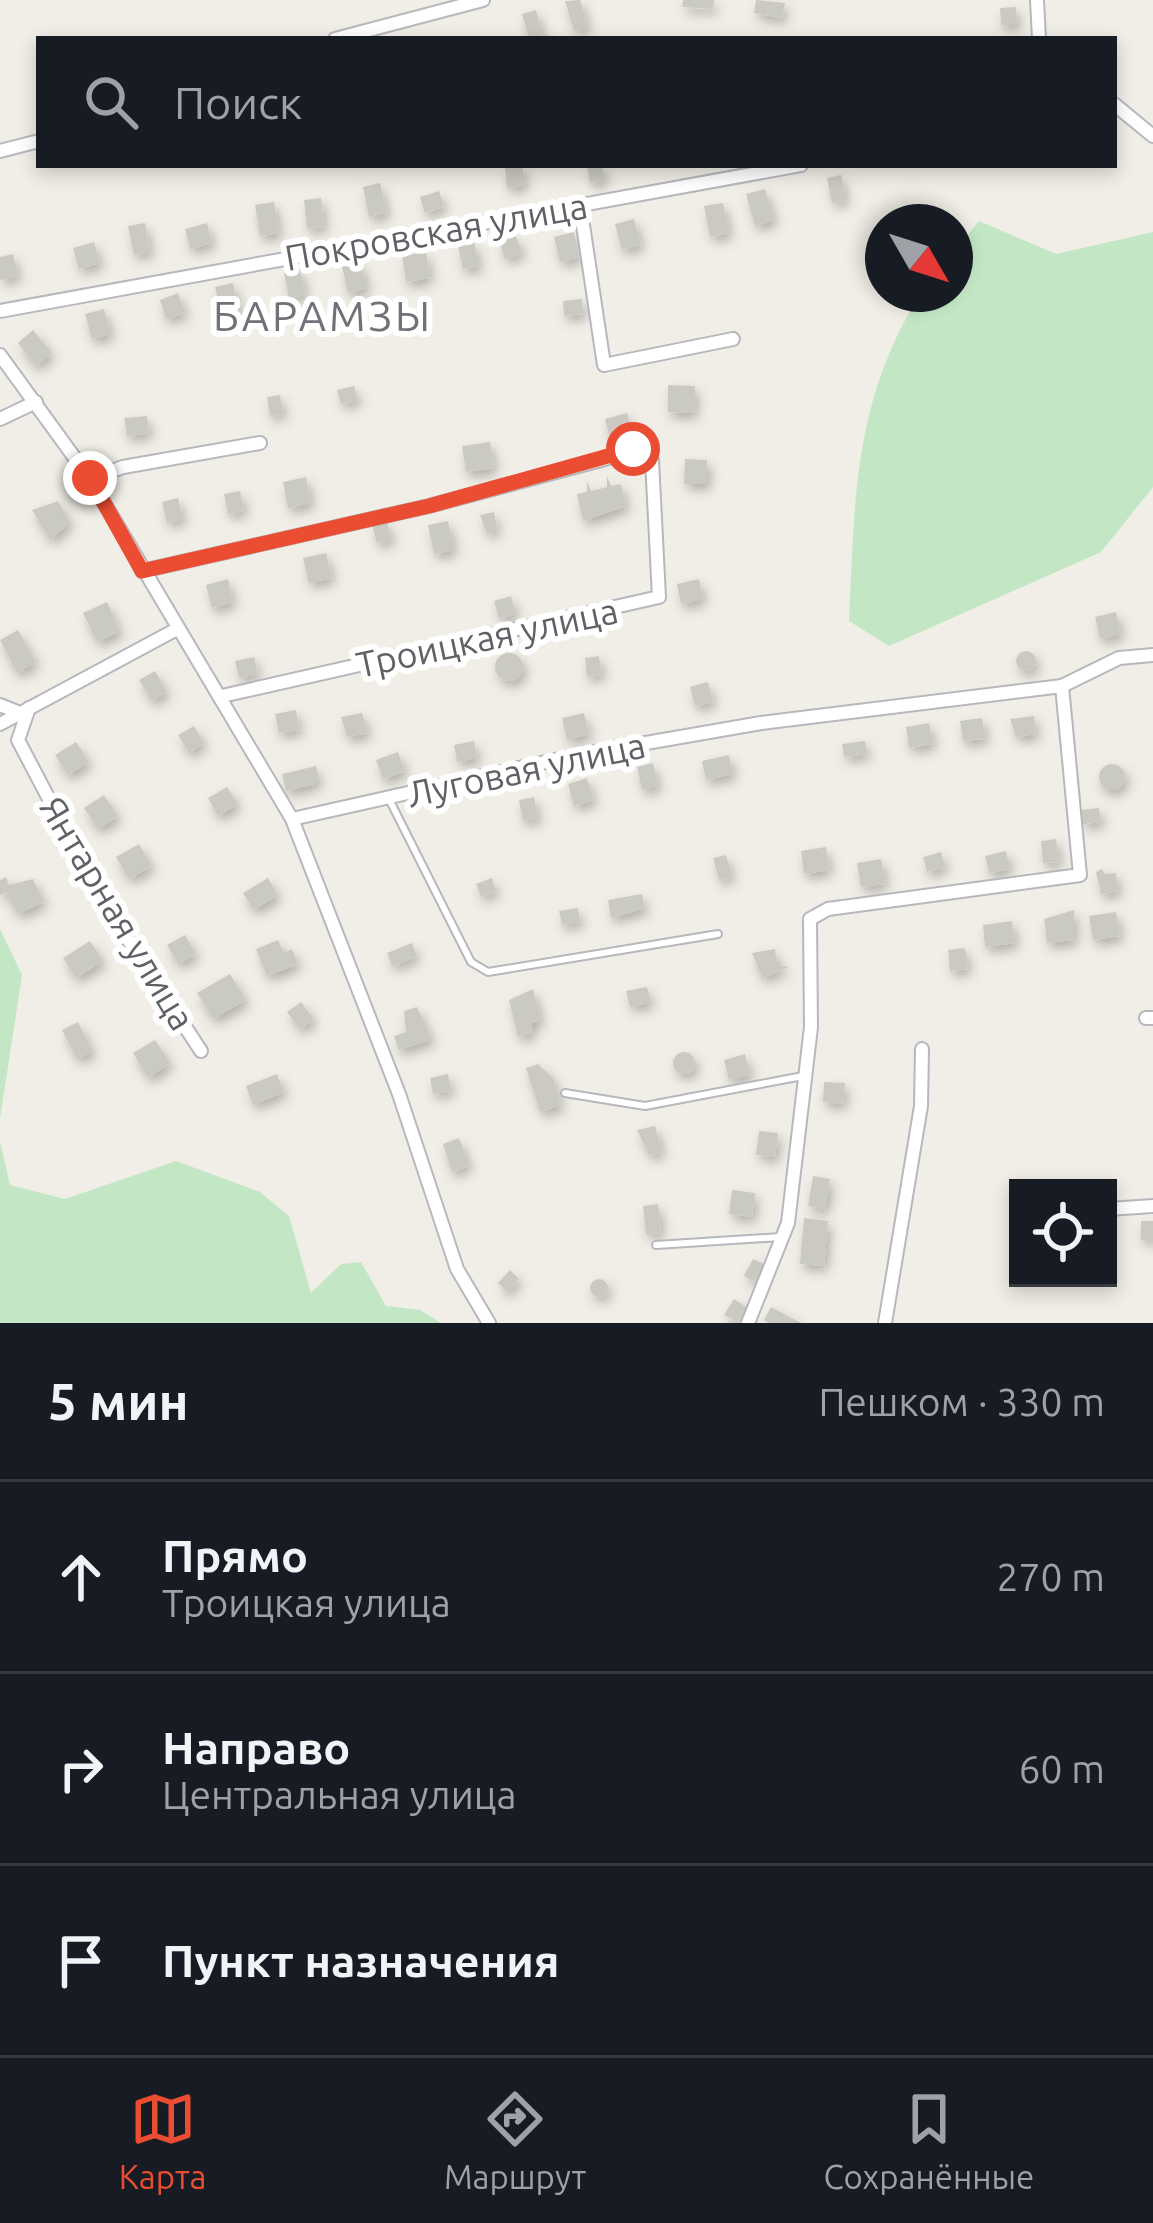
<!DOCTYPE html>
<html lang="ru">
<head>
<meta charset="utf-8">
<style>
	body { margin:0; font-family:Ubuntu,sans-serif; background:#20242c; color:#f1f3f6 }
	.controls { position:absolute; right:36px; bottom:36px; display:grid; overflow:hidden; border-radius:0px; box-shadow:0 6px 18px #0003 }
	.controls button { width:108px; height:108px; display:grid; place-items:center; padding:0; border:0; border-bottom:3px solid #363941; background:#171b24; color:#f1f3f6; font:60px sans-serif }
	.compass { position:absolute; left:865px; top:204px; width:108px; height:108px; border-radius:50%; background:#171b24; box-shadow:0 6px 18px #0003; rotate:129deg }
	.stop { position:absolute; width:36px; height:36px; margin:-27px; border:9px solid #ea4d32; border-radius:50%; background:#fff }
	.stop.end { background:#ea4d32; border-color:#fff; box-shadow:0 3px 12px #0008 }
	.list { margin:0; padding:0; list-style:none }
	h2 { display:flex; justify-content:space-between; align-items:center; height:156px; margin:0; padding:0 48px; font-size:51px }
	h2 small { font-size:39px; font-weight:400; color:#9ea1a6 }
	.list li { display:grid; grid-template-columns:78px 1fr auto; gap:36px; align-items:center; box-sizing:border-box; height:192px; padding:0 48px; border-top:3px solid #363941 }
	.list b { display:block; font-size:45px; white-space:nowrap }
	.list p { margin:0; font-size:39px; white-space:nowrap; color:#9ea1a6 }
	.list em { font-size:39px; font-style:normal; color:#9ea1a6 }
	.icon { flex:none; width:66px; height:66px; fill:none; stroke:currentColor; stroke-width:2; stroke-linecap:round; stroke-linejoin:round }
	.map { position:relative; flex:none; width:1153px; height:1323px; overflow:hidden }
	.search { position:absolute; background:#171b24; box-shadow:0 6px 18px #0003; left:36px; right:36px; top:36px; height:132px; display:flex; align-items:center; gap:30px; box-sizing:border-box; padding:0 42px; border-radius:0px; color:#9ea1a6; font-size:45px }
	.sheet { height:732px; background:#171b24 }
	nav { display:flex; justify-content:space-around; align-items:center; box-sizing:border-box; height:168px; border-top:3px solid #363941; background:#171b24; font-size:33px; color:#9ea1a6 }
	nav a { display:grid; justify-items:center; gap:6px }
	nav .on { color:#ea4d32 }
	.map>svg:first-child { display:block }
	.green { fill:#c3e7c5 }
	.building { fill:#cbcac2; filter:url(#shadow) }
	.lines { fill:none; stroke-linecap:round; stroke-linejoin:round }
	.lane-casing { stroke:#b6b8bd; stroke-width:10 }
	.street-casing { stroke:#b6b8bd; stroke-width:16 }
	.lane { stroke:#fff; stroke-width:6 }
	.street { stroke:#fff; stroke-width:12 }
	.route { stroke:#ea4d32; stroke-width:15 }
	.labels { text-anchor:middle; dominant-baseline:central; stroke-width:12; stroke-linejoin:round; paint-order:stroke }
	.street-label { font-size:36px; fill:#5e6166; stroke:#fff }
	.quarter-label { font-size:42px; letter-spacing:3px; fill:#6f7378; stroke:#fff }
</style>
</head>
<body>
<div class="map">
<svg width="1153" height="1323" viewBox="0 0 1153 1323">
	<defs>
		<filter id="shadow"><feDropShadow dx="3.5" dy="6" stdDeviation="6" flood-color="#0004"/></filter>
	</defs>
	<rect width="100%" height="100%" fill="#f0eee6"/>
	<g class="green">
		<path d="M979 221 1056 254 1153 232V487L1101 552 889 646 849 621C855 498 853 403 920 294H955V251Z"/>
		<path d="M0 929 22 975 0 1119Z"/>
		<path d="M0 1141 10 1185 65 1199 176 1161 260 1192 289 1216 311 1293 341 1264 361 1262 386 1306 420 1310 441 1323H0Z"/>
	</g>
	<g class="building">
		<path d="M580 0 588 26 574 31 565 1Z"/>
		<path d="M683 0H714L713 9 682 7Z"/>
		<path d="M756 0 785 3 782 18 754 13Z"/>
		<path d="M1016 7 1017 25H1001L1000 8Z"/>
		<path d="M536 10 544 39H529L522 14Z"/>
		<path d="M522 165 525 185 507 188 505 168Z"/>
		<path d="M587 165H602L605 180 590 183Z"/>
		<path d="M841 175 846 200 832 203 827 178Z"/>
		<path d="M380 183 387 213 369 217 363 187Z"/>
		<path d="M765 189 774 220 755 226 746 194Z"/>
		<path d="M439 191 444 207 425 213 420 197Z"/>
		<path d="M321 198 324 227 307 228 304 200Z"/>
		<path d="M274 202 279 233 260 236 255 205Z"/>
		<path d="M723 203 729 233 710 237 704 206Z"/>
		<path d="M634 219 641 245 622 250 615 224Z"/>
		<path d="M145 223 150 252 134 255 128 226Z"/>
		<path d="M207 223 212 243 190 249 185 229Z"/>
		<path d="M574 232 580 257 560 262 554 237Z"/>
		<path d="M516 236 522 253 505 259 499 242Z"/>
		<path d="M94 242 100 263 79 269 73 248Z"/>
		<path d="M474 242 479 266 463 269 458 246Z"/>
		<path d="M426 252 430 278 406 282 402 256Z"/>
		<path d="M13 254 18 276 0 280V257Z"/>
		<path d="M360 262 367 288 348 293 342 267Z"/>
		<path d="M300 269 305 295 289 298 284 273Z"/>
		<path d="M233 283 240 316 222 320 215 287Z"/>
		<path d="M178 293 185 313 166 319 160 300Z"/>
		<path d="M582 299 583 314 564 316 563 301Z"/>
		<path d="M104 309 111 334 92 339 85 314Z"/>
		<path d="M33 330 52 353 36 366 18 343Z"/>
		<path d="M668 385 695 386 694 413 668 412Z"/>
		<path d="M354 386 358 400 341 404 337 390Z"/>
		<path d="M280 395 283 414 270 416 267 397Z"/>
		<path d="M627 413 632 433 610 438 605 419Z"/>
		<path d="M147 416 149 433 127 436 124 418Z"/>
		<path d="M490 442 494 468 466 472 462 446Z"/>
		<path d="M685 459 707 460V484H684Z"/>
		<path d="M607 476 611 486 621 484 626 506 583 521 577 494 587 492V481L591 491 607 487Z"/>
		<path d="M306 477 311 503 288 508 283 482Z"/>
		<path d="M240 491 244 511 228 514 224 494Z"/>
		<path d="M178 498 183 519 167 523 162 502Z"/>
		<path d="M58 501 70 522 50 540 32 510Z"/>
		<path d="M494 512 497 529 487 534 480 515Z"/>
		<path d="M387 521 391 540 377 543 372 525Z"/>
		<path d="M448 521 454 550 434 554 428 525Z"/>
		<path d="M326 553 332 578 309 583 303 558Z"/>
		<path d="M228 579 233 602 212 608 206 585Z"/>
		<path d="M699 579 703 599 681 604 677 584Z"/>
		<path d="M511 596 516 614 499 619 494 601Z"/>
		<path d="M107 602 120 631 97 642 83 613Z"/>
		<path d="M1116 612 1121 634 1100 639 1095 617Z"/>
		<path d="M18 630 36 662 17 673 0 640Z"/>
		<circle cx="1026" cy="661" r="10"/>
		<circle cx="509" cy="667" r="14"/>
		<path d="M599 656 602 675 587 677 585 658Z"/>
		<path d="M254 657 258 674 239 678 235 661Z"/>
		<path d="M155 671 167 692 152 701 139 680Z"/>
		<path d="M708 682 713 702 695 706 690 687Z"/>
		<path d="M296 710 299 730 279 733 275 714Z"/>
		<path d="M362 713 368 733 347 737 341 717Z"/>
		<path d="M584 713 589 734 567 740 562 718Z"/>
		<path d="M1034 716 1036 734 1016 737 1010 719Z"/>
		<path d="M982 718 985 739 963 741 960 721Z"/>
		<path d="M929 723 933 744 909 748 906 727Z"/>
		<path d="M194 726 204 743 189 753 178 735Z"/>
		<path d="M474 741 477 758 457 762 454 745Z"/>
		<path d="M865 741 867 754 844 757 842 744Z"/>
		<path d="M76 742 89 762 68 775 55 755Z"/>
		<path d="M398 752 405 771 383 779 376 760Z"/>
		<path d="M729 755 733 774 706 780 702 761Z"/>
		<path d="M653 763 658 786 642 790 637 767Z"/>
		<circle cx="1112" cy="777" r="13"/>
		<path d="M316 766 319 778 314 784 286 791 282 774Z"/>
		<path d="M587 778 594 800 574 806 568 784Z"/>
		<path d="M227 787 238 804 218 816 208 798Z"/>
		<path d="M104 795 118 816 98 829 84 808Z"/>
		<path d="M534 797 538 818 523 821 519 800Z"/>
		<path d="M1099 808 1101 822 1083 824 1081 810Z"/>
		<path d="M1056 839 1059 862 1043 863 1041 841Z"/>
		<path d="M139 844 152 866 129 879 116 857Z"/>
		<path d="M826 847 829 870 804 874 801 851Z"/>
		<path d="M1006 851 1010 869 989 873 985 856Z"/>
		<path d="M941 852 945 867 927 872 923 857Z"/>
		<path d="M726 855 732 877 719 880 713 858Z"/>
		<path d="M881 859 885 884 861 887 857 863Z"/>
		<path d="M1102 869 1105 874 1116 873 1118 891 1101 894 1096 872Z"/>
		<path d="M6 877 9 885 33 879 44 902 17 914 7 892 0 895V880Z"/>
		<path d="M268 878 278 895 253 910 243 893Z"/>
		<path d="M492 878 496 891 481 897 476 884Z"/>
		<path d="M642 894 645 908 611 918 608 900Z"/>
		<path d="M578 908 580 922 562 925 559 911Z"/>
		<path d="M1074 910V940L1047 943 1044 919Z"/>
		<path d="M1116 912 1120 936 1093 940 1089 916Z"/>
		<path d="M1012 921 1015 943 985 947 983 925Z"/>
		<path d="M185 935 196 954 178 964 167 945Z"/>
		<path d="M278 940 284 953 292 949 298 964 267 976 256 949Z"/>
		<path d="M90 941 103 961 76 978 63 958Z"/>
		<path d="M412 943 417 956 392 966 387 953Z"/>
		<path d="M965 948 968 969 950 971 948 950Z"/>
		<path d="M775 949 777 965 789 967 762 978 752 953Z"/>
		<path d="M230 974 246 1000 213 1019 197 993Z"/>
		<path d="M647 987 651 1002 630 1007 626 991Z"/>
		<path d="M533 989 541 1020 531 1023 533 1033 518 1037 509 1000Z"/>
		<path d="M301 1002 314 1019 300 1029 287 1012Z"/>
		<path d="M417 1007 432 1039 399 1050 394 1036 406 1032 404 1011Z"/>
		<path d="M78 1022 93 1051 77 1059 62 1030Z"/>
		<path d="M155 1040 170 1063 148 1078 133 1053Z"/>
		<circle cx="684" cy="1063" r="11"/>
		<path d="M745 1054 750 1075 729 1080 724 1060Z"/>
		<path d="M538 1064 553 1078 561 1105 540 1112 526 1068Z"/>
		<path d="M277 1074 284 1092 253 1105 246 1086Z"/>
		<path d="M448 1074 451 1091 433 1094 430 1078Z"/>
		<path d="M824 1082 845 1083 843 1104 823 1102Z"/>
		<path d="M655 1126 662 1152 649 1155 637 1130Z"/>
		<path d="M759 1131 778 1133 775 1157 756 1155Z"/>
		<path d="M459 1138 469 1166 452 1172 443 1144Z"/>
		<path d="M813 1176 830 1179 825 1209 808 1206Z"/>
		<path d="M732 1190 755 1193 752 1217 729 1214Z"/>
		<path d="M658 1204 661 1233 646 1234 643 1206Z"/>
		<path d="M804 1218 828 1221 824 1266 800 1264Z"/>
		<rect x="1141" y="1221" width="12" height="19"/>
		<path d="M753 1259 764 1264 755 1282 744 1276Z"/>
		<path d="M510 1270 519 1279 507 1292 498 1283Z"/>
		<circle cx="599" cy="1288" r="9"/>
		<path d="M734 1299 748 1308 739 1323 724 1315Z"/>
		<path d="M771 1307 801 1323H769L764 1320Z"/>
	</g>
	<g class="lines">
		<g class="lane-casing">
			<g id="lane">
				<path d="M390 801 471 962 488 972 718 934"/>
				<path d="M565 1093 645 1106 803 1076"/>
				<path d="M656 1245 780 1237"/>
			</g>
		</g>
		<g class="street-casing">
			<g id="street">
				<path d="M1037 0 1039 39"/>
				<path d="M335 39 483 0"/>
				<path d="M1114 104 1153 136"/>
				<path d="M0 151 39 141"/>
				<path d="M580 205 604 365 733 339"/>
				<path d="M0 311 801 165"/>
				<path d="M0 355 90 479 292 819 399 1094 457 1269 489 1323"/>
				<path d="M0 419 36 402"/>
				<path d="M90 479 123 467 260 443"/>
				<path d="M142 571 429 506 646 448 652 460 659 597 222 696"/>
				<path d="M1062 686 1119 658 1153 655"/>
				<path d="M0 705 20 713"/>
				<path d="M29 708 18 740 101 898 201 1051"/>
				<path d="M0 724 177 629"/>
				<path d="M292 819 577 755 761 723 1062 686 1080 875 828 909 810 919 811 1027 788 1223 748 1323"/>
				<path d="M1146 1018H1153"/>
				<path d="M1108 1209 1153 1206"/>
				<path d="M885 1323 921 1106 922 1049"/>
			</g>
		</g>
		<use href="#lane" class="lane"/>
		<use href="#street" class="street"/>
	</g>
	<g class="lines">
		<path class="route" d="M90 478 142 571 429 506 633 449"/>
	</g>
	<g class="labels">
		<g class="street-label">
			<text transform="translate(436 231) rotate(-10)">Покровская улица</text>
			<text transform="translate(487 637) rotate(-12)">Троицкая улица</text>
			<text transform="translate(526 769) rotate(-12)">Луговая улица</text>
			<text transform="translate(118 913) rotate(59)">Янтарная улица</text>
		</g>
		<g class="quarter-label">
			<text x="323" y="315">БАРАМЗЫ</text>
		</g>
	</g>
</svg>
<div class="controls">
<button><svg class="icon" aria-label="locate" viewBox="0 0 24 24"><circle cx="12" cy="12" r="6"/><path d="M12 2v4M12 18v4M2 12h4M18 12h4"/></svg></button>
</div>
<svg class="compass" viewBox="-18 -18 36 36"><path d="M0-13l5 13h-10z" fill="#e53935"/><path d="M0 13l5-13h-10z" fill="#9ea1a6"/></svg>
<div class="stop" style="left:633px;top:449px"></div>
<div class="stop end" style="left:90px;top:478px"></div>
<div class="search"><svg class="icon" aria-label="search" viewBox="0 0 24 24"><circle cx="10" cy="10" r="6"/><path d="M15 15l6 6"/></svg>Поиск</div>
</div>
<section class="sheet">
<h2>5 мин<small>Пешком · 330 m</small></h2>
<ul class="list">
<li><svg class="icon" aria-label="ahead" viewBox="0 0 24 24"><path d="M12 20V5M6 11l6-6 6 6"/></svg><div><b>Прямо</b><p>Троицкая улица</p></div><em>270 m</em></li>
<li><svg class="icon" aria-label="right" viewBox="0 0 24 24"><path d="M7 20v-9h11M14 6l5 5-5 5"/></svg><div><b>Направо</b><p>Центральная улица</p></div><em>60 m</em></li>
<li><svg class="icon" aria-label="arrive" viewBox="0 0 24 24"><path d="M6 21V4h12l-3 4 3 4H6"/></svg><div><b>Пункт назначения</b></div></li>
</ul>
</section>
<nav>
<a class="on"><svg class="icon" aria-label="map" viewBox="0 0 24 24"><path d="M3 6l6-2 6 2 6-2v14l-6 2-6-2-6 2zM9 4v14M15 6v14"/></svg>Карта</a>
<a><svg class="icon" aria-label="directions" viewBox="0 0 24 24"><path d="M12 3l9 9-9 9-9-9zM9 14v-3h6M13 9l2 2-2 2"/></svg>Маршрут</a>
<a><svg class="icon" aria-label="saved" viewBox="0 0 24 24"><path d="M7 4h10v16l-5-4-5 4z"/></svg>Сохранённые</a>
</nav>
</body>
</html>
